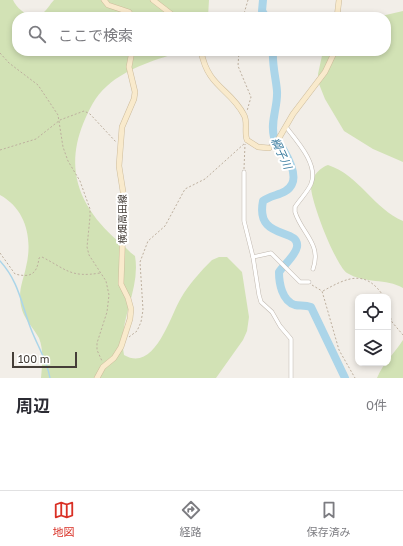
<!DOCTYPE html>
<html lang="ja">
<head>
<meta charset="utf-8">
<style>
	body { margin:0; font-family:"Golos Text","Noto Sans JP",sans-serif; background:#f7f7f7; color:#2b2b33 }
	.controls { position:absolute; right:12px; bottom:12px; display:grid; overflow:hidden; border-radius:8px; box-shadow:0 2px 6px #0003 }
	.controls button { width:36px; height:36px; display:grid; place-items:center; padding:0; border:0; border-bottom:1px solid #e1e1e2; background:#fff; color:#2b2b33; font:20px sans-serif }
	.scale { position:absolute; left:12px; bottom:10px; width:65px; box-sizing:border-box; padding-left:4px; border:2px solid #453e38; border-top:0; font-size:11px; line-height:14px; white-space:nowrap; color:#453e38; -webkit-text-stroke:3px #fff; paint-order:stroke }
	.list { margin:0; padding:0; list-style:none }
	h2 { display:flex; justify-content:space-between; align-items:center; height:52px; margin:0; padding:0 16px; font-size:17px }
	h2 small { font-size:13px; font-weight:400; color:#7c7c81 }
	.icon { flex:none; width:22px; height:22px; fill:none; stroke:currentColor; stroke-width:2; stroke-linecap:round; stroke-linejoin:round }
	.map { position:relative; flex:none; width:403px; height:378px; overflow:hidden }
	.search { position:absolute; background:#fff; box-shadow:0 2px 6px #0003; left:12px; right:12px; top:12px; height:44px; display:flex; align-items:center; gap:10px; box-sizing:border-box; padding:0 14px; border-radius:16px; color:#7c7c81; font-size:15px }
	.sheet { height:112px; background:#fff }
	nav { display:flex; justify-content:space-around; align-items:center; box-sizing:border-box; height:56px; border-top:1px solid #e1e1e2; background:#fff; font-size:11px; color:#7c7c81 }
	nav a { display:grid; justify-items:center; gap:2px }
	nav .on { color:#d93025 }
	.map>svg:first-child { display:block }
	.green { fill:#d2e2b5 }
	.lines { fill:none; stroke-linecap:round; stroke-linejoin:round }
	.stream { stroke:#abd5e9; stroke-width:1.5 }
	.river { stroke:#abd5e9; stroke-width:8 }
	.secondary-tunnel { stroke:#cfcbc5; stroke-width:5; stroke-dasharray:5 2.5; stroke-linecap:butt }
	.minor-casing { stroke:#c0b8af; stroke-width:4.5 }
	.secondary-casing { stroke:#cdbc9c; stroke-width:6 }
	.path { stroke:#bdaf9e; stroke-width:1; stroke-dasharray:2 2; stroke-linecap:butt }
	.minor { stroke:#fff; stroke-width:3.5 }
	.secondary { stroke:#f9eacc; stroke-width:5 }
	.labels { text-anchor:middle; dominant-baseline:central; stroke-width:4; stroke-linejoin:round; paint-order:stroke }
	.street-label { font-size:10px; fill:#453e38; stroke:#fff }
	.water-label { font-size:11px; font-style:italic; fill:#3a7c9f; stroke:#fff }
</style>
</head>
<body>
<div class="map">
<svg width="403" height="378" viewBox="0 0 403 378">
	<rect width="100%" height="100%" fill="#f2eee8"/>
	<g class="green">
		<path d="M0 0H13C17 9 30 20 41 14 46 12 50 4 54 0H209L208 17H17V51H184C158 59 128 67 107 86 95 96 89 110 83 124 64 172 81 209 119 242 125 246 129 252 135 256 141 290 117 321 124 355 155 373 170 316 181 298 189 284 201 271 212 260L219 257H227L242 272 249 317 247 331 243 340 216 378H41C42 366 44 350 39 338 33 327 23 318 21 306 18 289 23 282 26 267 33 239 26 209 0 195Z"/>
		<path d="M403 11V162L373 149 344 131 325 99 319 84 318 74 323 51H386V17H377Z"/>
		<path d="M328 165C359 175 374 209 403 221V288C386 278 365 284 347 273 336 266 309 198 311 184 312 176 321 167 328 165Z"/>
		<path d="M403 340V378H377C383 363 394 354 403 340Z"/>
	</g>
	<g class="lines">
		<path class="stream" d="M0 261C19 282 21 303 31 329 37 345 47 360 50 378"/>
		<g class="river">
			<path d="M263 0 262 11 266 17"/>
			<path d="M273 51C272 65 276 78 277 91 278 107 270 121 274 137 275 142 280 145 283 149 289 159 297 174 292 184 287 195 272 194 263 201 255 241 300 227 297 247 295 256 284 265 279 272 279 283 282 301 295 305 300 306 305 305 311 307L345 378"/>
		</g>
		<path class="secondary-tunnel" d="M269 148 279 138"/>
		<g class="minor-casing">
			<g id="minor">
				<path d="M286 127C297 141 319 165 311 184 307 193 300 199 295 207V212C302 234 322 244 313 269"/>
				<path d="M244 172V221L253 257 259 295 261 302 272 312 280 326 291 339V378"/>
				<path d="M253 257 271 253 300 282H309"/>
			</g>
		</g>
		<g class="secondary-casing">
			<g id="secondary">
				<path d="M104 0 108 5 129 12 132 17"/>
				<path d="M153 0 175 17"/>
				<path d="M337 17 339 0"/>
				<path d="M201 51C208 88 230 88 244 115 248 122 244 132 247 140L258 147 269 148"/>
				<path d="M279 138 293 114 325 72 335 51"/>
				<path d="M97 378 103 367 114 358 121 347 130 319 131 309 128 298 121 284 124 198 119 166 122 127 134 99 135 92 129 67 132 51"/>
			</g>
		</g>
		<g class="path">
			<path d="M243 17 248 0"/>
			<path d="M239 51 238 66 251 97 247 111"/>
			<path d="M0 53 9 63 38 85 58 115 63 147 68 161 80 181 90 209V217L87 247 89 255 106 281 109 295 107 312 97 343V350L102 361"/>
			<path d="M0 150 36 139 60 120 84 111 90 114 116 142"/>
			<path d="M244 169 245 144"/>
			<path d="M0 253 15 274C31 278 37 274 39 258L42 257C66 269 70 278 100 273"/>
			<path d="M312 285 322 291 339 350 355 378"/>
			<path d="M323 291C348 277 366 269 384 297"/>
			<path d="M388 310 392 322 403 335"/>
			<path d="M129 337 137 331 141 322 143 310 140 262 148 241 165 226 185 189 205 179 245 143"/>
		</g>
		<use href="#minor" class="minor"/>
		<use href="#secondary" class="secondary"/>
	</g>
	<g class="labels">
		<g class="street-label">
			<text transform="translate(122 219) rotate(-90)">横畑高田線</text>
		</g>
		<g class="water-label">
			<text transform="translate(282 153) rotate(65)">綱子川</text>
		</g>
	</g>
</svg>
<div class="controls">
<button><svg class="icon" aria-label="locate" viewBox="0 0 24 24"><circle cx="12" cy="12" r="6"/><path d="M12 2v4M12 18v4M2 12h4M18 12h4"/></svg></button>
<button><svg class="icon" aria-label="layers" viewBox="0 0 24 24"><path d="M12 4l9 5-9 5-9-5zM3 14l9 5 9-5"/></svg></button>
</div>
<div class="scale">100 m</div>
<div class="search"><svg class="icon" aria-label="search" viewBox="0 0 24 24"><circle cx="10" cy="10" r="6"/><path d="M15 15l6 6"/></svg>ここで検索</div>
</div>
<section class="sheet">
<h2>周辺<small>0件</small></h2>
<ul class="list">
</ul>
</section>
<nav>
<a class="on"><svg class="icon" aria-label="map" viewBox="0 0 24 24"><path d="M3 6l6-2 6 2 6-2v14l-6 2-6-2-6 2zM9 4v14M15 6v14"/></svg>地図</a>
<a><svg class="icon" aria-label="directions" viewBox="0 0 24 24"><path d="M12 3l9 9-9 9-9-9zM9 14v-3h6M13 9l2 2-2 2"/></svg>経路</a>
<a><svg class="icon" aria-label="saved" viewBox="0 0 24 24"><path d="M7 4h10v16l-5-4-5 4z"/></svg>保存済み</a>
</nav>
</body>
</html>
